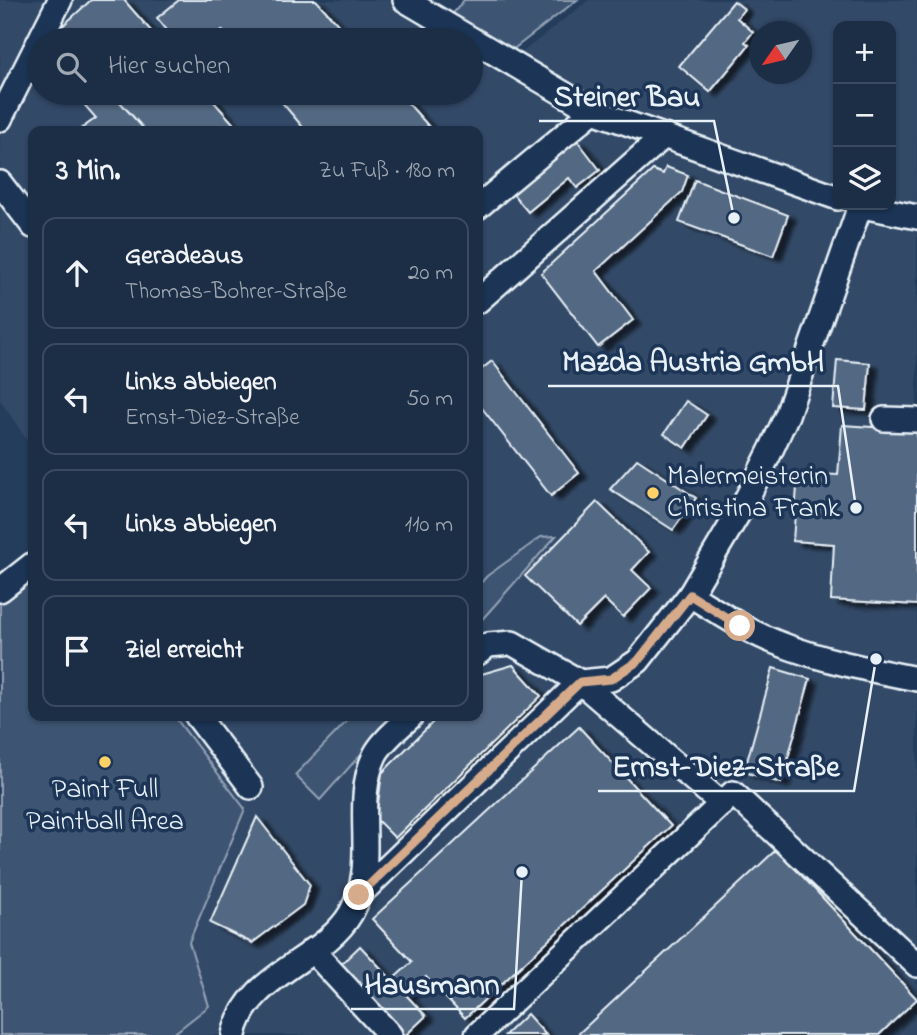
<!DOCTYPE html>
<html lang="de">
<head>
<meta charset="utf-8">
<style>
	body { margin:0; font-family:"Indie Flower",sans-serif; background:#25364d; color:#f1f3f6 }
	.controls { position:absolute; right:21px; top:21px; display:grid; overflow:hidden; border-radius:14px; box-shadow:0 2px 5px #0004 }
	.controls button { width:63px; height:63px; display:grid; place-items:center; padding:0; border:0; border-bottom:2px solid #3a4a5f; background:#1c2e46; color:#f1f3f6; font:35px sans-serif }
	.compass { position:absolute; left:749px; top:21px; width:63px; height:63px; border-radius:50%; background:#1c2e46; box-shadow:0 2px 5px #0004; rotate:236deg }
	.stop { position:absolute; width:21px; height:21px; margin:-16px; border:5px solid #d6ab8b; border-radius:50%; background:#fff }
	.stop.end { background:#d6ab8b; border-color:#fff; box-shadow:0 2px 7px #0008 }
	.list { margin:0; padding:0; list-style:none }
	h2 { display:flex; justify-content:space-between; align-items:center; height:91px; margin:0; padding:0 28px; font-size:30px }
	h2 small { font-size:23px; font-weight:400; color:#a0a8b3 }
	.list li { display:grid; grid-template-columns:46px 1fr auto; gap:21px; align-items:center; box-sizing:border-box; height:112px; margin:0 14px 14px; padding:0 14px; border:2px solid #3a4a5f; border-radius:14px }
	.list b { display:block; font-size:26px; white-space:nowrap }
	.list p { margin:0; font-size:23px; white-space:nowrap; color:#a0a8b3 }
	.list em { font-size:23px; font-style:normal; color:#a0a8b3 }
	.icon { flex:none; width:38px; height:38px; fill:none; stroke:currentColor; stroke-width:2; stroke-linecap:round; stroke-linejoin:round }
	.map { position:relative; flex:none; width:917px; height:1035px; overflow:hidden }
	.search { position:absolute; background:#1c2e46; box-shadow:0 2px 5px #0004; left:28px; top:28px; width:455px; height:77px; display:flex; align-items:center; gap:18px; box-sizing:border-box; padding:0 24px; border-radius:38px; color:#a0a8b3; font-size:26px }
	.panel { position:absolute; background:#1c2e46; box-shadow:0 2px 5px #0004; left:28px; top:126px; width:455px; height:595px; border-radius:14px }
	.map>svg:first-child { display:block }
	.built { fill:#334a68; fill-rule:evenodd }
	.green { fill:#3e5472; stroke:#93a2b5; stroke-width:2 }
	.building { fill:#536782; stroke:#e8f1f8; stroke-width:2; filter:url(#shadow) }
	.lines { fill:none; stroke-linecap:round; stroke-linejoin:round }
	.minor-casing { stroke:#e8f1f8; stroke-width:28 }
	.minor { stroke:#1d3557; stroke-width:23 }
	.route { stroke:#d6ab8b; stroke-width:9 }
	.poi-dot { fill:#ffd166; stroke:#1d3557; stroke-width:2.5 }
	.labels { text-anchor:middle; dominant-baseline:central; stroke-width:7; stroke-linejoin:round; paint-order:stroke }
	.poi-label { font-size:28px; fill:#e8f1f8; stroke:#1d3557; text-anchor:start }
	.leader { fill:none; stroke:#e8f1f8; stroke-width:2.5 }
	.callout-dot { fill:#e8f1f8; stroke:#1d3557; stroke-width:2.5 }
	.callout-label { font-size:30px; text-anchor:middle; font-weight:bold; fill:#e8f1f8; stroke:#1d3557; stroke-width:7; stroke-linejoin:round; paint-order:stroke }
</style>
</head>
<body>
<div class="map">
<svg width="917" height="1035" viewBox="0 0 917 1035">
	<defs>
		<filter id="shadow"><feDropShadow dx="8" dy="4.5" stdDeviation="2" flood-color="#0009"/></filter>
	</defs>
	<rect width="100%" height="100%" fill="#253d5d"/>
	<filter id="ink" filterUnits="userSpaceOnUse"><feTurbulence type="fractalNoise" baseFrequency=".0143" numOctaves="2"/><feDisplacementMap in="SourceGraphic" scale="14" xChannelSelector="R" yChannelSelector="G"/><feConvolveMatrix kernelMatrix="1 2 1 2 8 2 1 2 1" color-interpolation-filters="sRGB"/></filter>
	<g filter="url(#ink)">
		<path class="built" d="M0 0H389L455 40H40V93H471V50L501 69 589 0H917V1035H0V598L33 572V716H478V131H33V449L0 400ZM838 26H891V205H838ZM760 32H802V74H760Z"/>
		<g class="green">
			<path d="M464 0H577L511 51 451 16Z"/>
			<path d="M556 536 478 624V586L487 576 541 537Z"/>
			<path d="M33 578V716H174L245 809 189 942 209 1006 172 1035H0V604Z"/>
			<path d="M352 716H395L320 800 295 775Z"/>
		</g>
		<g class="building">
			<path d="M91 0H124L159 40H65L57 31Z"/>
			<path d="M179 0H316L352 40H230L222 30 210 40H175L157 18Z"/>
			<path d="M734 1 744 9 737 18 753 32 745 42 749 45 710 92 679 66Z"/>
			<path d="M74 93H112L146 131H78L96 118Z"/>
			<path d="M112 93H206L240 131H146Z"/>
			<path d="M274 93H399L433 131H306Z"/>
			<path d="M577 140 600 170 577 188 569 178 528 212 512 193Z"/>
			<path d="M666 167 688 175 682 192 596 271 633 320 598 347 541 273 653 170 663 174Z"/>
			<path d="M695 180 788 215 773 256 679 222Z"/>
			<path d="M837 360 870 363 866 410 833 408Z"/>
			<path d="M492 361 579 473 551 496 478 403V372Z"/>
			<path d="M686 401 707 415 685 448 664 434Z"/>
			<path d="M842 425 917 430V605L831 600 834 544 793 541 798 473 838 475Z"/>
			<path d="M637 459 696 498 673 530 610 489Z"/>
			<path d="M597 502 649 552 632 570 651 588 623 617 604 599 577 626 525 576Z"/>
			<path d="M513 665 541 696 395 838 376 819 382 773 439 716H478V675Z"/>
			<path d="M773 668 810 679 781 783 744 772Z"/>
			<path d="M579 727 671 826 465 1018 426 977 406 995 426 1016 406 1035H398L336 969 360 946 392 980 412 962 372 919Z"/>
			<path d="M257 817 310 885 303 905 252 943 210 923Z"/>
			<path d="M777 849 917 999 879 1035H577Z"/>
			<path d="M527 1014 546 1035H505Z"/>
		</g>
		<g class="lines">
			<g class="minor-casing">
				<g id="minor">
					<path d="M405 0 593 111 838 198"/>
					<path d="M0 119 60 0"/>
					<path d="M0 183 33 226"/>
					<path d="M857 205 917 217"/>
					<path d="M478 207 593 111"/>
					<path d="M478 301 664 136"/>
					<path d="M884 419 917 420"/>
					<path d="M0 590 33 564"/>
					<path d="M690 595C718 612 745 630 775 642 820 660 870 670 917 679"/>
					<path d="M478 653 488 645 512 643 580 682 611 679 638 661 690 595 745 502 771 450 787 415 860 206"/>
					<path d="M197 716 251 787"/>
					<path d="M359 895 580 682 722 804"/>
					<path d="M312 950 390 1035"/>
					<path d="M234 1035C246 975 324 960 351 913 380 863 351 805 375 755 382 741 400 727 411 716"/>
					<path d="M477 1035 733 793 917 965"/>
				</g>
			</g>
			<use href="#minor" class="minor"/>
		</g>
	</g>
	<g class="lines" filter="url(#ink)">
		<path class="route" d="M359 895 580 682 611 679 638 661 690 595 740 626"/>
	</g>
	<g class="poi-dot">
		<circle cx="653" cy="493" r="7"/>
		<circle cx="105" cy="762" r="7"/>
	</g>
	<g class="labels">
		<g class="poi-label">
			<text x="667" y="477">Malermeisterin<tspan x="667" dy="32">Christina Frank</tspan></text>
			<text x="105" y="790" text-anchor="middle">Paint Full<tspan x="105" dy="32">Paintball Area</tspan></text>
		</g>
	</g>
	<path class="leader" d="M734 218L714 121H539M856 508L838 386H548M876 659L854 791H598M522 872L514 1009H351"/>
	<g class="callout-dot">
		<circle cx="734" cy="218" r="7"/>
		<circle cx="856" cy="508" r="7"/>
		<circle cx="876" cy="659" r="7"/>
		<circle cx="522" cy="872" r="7"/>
	</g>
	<g class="callout-label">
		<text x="627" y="106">Steiner Bau</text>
		<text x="693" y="371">Mazda Austria GmbH</text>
		<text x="726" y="776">Ernst-Diez-Straße</text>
		<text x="432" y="994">Hausmann</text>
	</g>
</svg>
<div class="controls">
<button>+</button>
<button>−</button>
<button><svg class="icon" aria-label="layers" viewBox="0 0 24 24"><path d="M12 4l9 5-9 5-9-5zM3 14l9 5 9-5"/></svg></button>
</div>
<svg class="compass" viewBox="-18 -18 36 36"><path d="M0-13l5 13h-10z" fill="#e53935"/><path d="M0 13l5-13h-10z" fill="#a0a8b3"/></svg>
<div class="stop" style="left:740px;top:626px"></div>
<div class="stop end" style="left:359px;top:895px"></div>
<div class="search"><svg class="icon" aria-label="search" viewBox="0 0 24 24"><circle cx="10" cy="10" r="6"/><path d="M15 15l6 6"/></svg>Hier suchen</div>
<section class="panel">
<h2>3 Min.<small>Zu Fuß · 180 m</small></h2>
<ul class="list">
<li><svg class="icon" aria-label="ahead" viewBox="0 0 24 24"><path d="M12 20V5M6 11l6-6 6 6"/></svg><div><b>Geradeaus</b><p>Thomas-Bohrer-Straße</p></div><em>20 m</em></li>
<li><svg class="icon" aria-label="left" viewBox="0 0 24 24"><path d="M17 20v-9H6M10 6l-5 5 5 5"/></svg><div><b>Links abbiegen</b><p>Ernst-Diez-Straße</p></div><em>50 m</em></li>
<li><svg class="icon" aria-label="left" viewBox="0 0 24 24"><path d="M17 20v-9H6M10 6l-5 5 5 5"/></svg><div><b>Links abbiegen</b></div><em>110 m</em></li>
<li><svg class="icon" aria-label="arrive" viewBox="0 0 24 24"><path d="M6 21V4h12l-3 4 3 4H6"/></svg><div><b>Ziel erreicht</b></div></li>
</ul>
</section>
</div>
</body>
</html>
